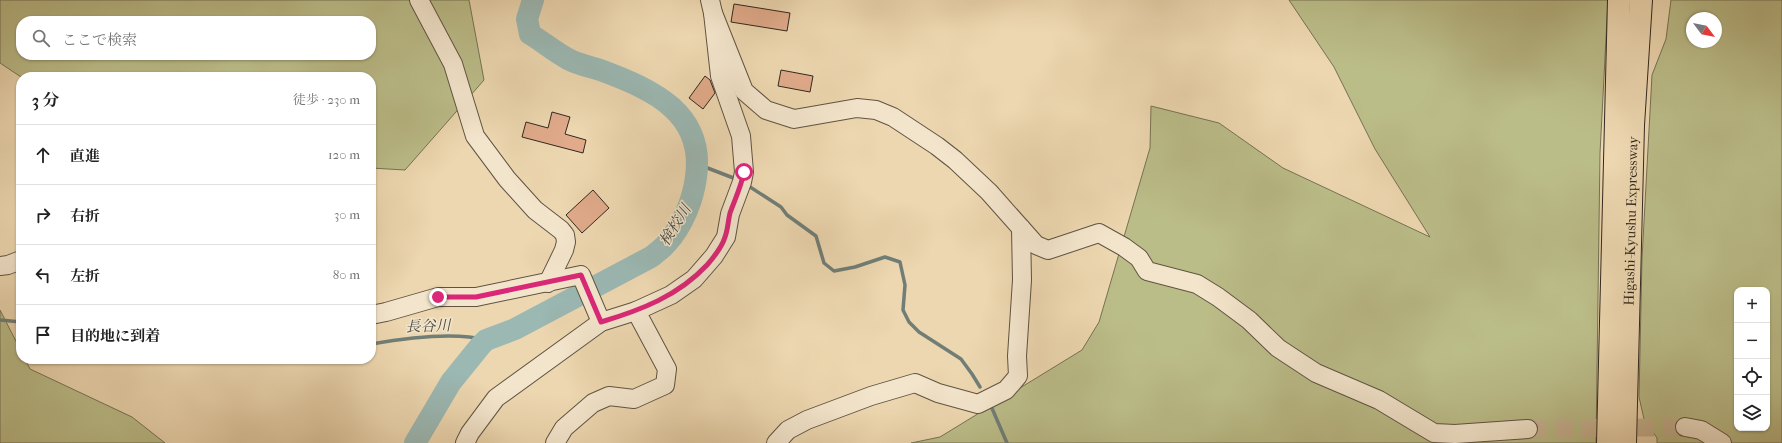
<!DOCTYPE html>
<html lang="ja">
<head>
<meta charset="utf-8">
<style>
	body { margin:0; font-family:"IM FELL French Canon","Noto Serif JP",serif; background:#f6f6f6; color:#222 }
	.controls { position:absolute; right:12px; bottom:12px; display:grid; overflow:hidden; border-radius:8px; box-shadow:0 1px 3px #0004 }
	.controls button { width:36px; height:36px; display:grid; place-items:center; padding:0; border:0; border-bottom:1px solid #e0e0e0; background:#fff; color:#222; font:20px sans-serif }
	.compass { position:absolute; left:1686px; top:12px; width:36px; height:36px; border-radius:50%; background:#fff; box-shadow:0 1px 3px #0004; rotate:122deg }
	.stop { position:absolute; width:12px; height:12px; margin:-9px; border:3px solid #db2777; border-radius:50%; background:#fff }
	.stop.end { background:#db2777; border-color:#fff; box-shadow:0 1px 4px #0008 }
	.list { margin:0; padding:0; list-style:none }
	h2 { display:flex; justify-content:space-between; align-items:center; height:52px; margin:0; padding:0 16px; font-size:17px }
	h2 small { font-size:13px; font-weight:400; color:#767676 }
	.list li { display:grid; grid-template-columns:26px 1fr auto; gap:12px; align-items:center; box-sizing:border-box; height:60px; padding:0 16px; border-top:1px solid #e0e0e0 }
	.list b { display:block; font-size:15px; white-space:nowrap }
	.list em { font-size:13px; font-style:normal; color:#767676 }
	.icon { flex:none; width:22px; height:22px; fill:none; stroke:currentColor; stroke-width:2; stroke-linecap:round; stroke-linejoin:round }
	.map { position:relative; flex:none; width:1782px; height:443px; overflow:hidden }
	.search { position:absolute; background:#fff; box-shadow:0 1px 3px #0004; left:16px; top:16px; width:360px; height:44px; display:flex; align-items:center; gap:10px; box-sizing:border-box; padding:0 14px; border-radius:16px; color:#767676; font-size:15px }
	.panel { position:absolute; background:#fff; box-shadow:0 1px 3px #0004; left:16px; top:72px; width:360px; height:292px; border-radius:16px }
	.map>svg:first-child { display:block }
	.green { fill:#bbbd89; stroke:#767254; fill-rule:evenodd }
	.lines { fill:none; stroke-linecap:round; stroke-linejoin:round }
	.stream { stroke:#707e77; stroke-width:3.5 }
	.river { stroke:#9bb8b3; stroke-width:22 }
	.building { fill:#e1ab8b; stroke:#30281e }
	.minor-tunnel { stroke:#c7b493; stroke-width:18; stroke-dasharray:18 9; stroke-linecap:butt }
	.minor-casing { stroke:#5f5442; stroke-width:20 }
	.highway-casing { stroke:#30281e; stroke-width:24 }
	.minor { stroke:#f3e5cc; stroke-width:18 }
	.highway { stroke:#edd7b0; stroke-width:22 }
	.route { stroke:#db2777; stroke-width:5 }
	.labels { text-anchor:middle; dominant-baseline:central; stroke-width:3; stroke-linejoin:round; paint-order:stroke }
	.street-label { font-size:14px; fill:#30281e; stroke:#f3e5cc }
	.water-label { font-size:15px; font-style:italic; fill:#4b4c43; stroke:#f3e5cc }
</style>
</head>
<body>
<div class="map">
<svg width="1782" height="443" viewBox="0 0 1782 443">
	<rect width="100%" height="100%" fill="#edd7b0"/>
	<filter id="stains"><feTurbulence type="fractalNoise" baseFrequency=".005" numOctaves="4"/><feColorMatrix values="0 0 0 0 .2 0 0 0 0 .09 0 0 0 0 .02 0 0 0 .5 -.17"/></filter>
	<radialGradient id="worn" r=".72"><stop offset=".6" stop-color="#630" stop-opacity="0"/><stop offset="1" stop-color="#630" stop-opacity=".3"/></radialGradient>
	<g class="green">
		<path d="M0 0H469L484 80 405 170 371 168V77H21L0 63ZM21 21H371V55H21Z"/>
		<path d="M1289 0H1608L1600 153 1596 443H911L940 437 1082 350 1099 322 1150 148 1151 106 1219 123 1283 168 1430 237 1375 149 1334 67Z"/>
		<path d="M1671 0H1782V443H1657V438L1644 419 1639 397 1642 259 1652 75 1666 39ZM1692 18H1716V42H1692ZM1737 290H1767V428H1737Z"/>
		<path d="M0 310 21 351V359H25L30 369 132 417 165 443H0Z"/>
	</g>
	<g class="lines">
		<g class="stream">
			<path d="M698 166 705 167 736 179"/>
			<path d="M747 185 781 207 787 215 816 236 824 263 834 271 855 267 885 257 900 262 905 285 903 310 909 322 919 332 961 359 972 374 980 387"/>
			<path d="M0 320 21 322"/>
			<path d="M371 344C405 338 453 331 486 340"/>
			<path d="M991 406 1007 443"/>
		</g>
		<path class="river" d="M415 443 451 382 481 345 486 340 515 329 651 257C656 253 663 248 667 243 683 225 693 200 696 177 705 114 654 90 603 71 592 67 579 65 568 59 555 52 543 42 530 34L527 19 533 0"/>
	</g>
	<g class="building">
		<path d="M734 4 790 13 787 31 731 22Z"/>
		<path d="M781 70 813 76 810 92 778 86Z"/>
		<path d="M705 76 710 80 715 93 703 109 689 98Z"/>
		<path d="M552 112 570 117 565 134 586 140 583 153 522 137 526 122 548 128Z"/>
		<path d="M593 190 609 208 582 233 566 215Z"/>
	</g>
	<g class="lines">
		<path class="minor-tunnel" d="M1528 429 1685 427"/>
		<g class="minor-casing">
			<g id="minor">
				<path d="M419 0 453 64 475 136 507 179 535 210 561 230 565 235 566 242 564 250 548 283"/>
				<path d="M713 13 744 91 766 110 794 119 857 108 876 110 893 117 937 146 955 160 989 192 1036 245 1048 250 1099 233 1124 247 1139 258 1147 271 1197 284 1218 297 1249 320 1278 348 1316 373 1379 400 1434 433 1455 434 1528 429"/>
				<path d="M0 266 8 265 21 260"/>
				<path d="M371 315 386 312 438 297H476L581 275 601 322"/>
				<path d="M1685 427 1701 430 1722 443"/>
				<path d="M465 443 470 433 496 398 601 322 636 311 671 295 694 279 714 256 726 237 730 214 742 182 744 172 741 136 720 76 713 13 710 0"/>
				<path d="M555 443 564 428 593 403 609 396 634 399 665 385 667 369 636 311"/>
				<path d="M776 443 788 430 807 420 871 396 915 383 938 393 978 404 1006 390 1018 376 1017 356 1022 280 1021 228"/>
			</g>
		</g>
		<g class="highway-casing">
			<g id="highway">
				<path d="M1608 443 1619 0"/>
				<path id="s1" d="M1625 443 1633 125 1641 0"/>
			</g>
		</g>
		<use href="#minor" class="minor"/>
		<use href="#highway" class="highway"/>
	</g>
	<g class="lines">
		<path class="route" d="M438 297H476L581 275 601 322C641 310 678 296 707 265 714 257 722 247 725 237 728 229 728 221 730 213 735 199 741 187 744 172"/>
	</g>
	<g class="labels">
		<g class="street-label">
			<text stroke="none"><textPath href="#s1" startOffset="222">Higashi-Kyushu Expressway</textPath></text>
		</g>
		<g class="water-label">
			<text transform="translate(675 225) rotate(-58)">検校川</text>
			<text transform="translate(428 326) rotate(-2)">長谷川</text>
		</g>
	</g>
	<rect width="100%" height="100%" filter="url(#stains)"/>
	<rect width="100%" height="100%" fill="url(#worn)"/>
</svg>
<div class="controls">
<button>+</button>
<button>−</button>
<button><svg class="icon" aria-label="locate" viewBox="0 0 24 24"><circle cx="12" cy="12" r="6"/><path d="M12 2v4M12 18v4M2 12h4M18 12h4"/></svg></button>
<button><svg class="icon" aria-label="layers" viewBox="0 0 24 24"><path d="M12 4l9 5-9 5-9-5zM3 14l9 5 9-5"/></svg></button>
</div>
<svg class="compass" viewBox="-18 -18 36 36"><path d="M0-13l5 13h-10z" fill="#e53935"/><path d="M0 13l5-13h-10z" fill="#767676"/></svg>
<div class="stop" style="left:744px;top:172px"></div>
<div class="stop end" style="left:438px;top:297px"></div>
<div class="search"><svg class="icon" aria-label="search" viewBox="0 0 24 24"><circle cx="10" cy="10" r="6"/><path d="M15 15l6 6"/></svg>ここで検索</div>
<section class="panel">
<h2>3 分<small>徒歩 · 230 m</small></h2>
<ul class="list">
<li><svg class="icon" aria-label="ahead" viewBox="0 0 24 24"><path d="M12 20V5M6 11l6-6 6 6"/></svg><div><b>直進</b></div><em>120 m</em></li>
<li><svg class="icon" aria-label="right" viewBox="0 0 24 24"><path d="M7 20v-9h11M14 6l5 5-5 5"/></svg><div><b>右折</b></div><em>30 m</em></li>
<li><svg class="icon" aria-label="left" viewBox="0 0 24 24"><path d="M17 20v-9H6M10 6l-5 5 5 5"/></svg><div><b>左折</b></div><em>80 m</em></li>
<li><svg class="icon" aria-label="arrive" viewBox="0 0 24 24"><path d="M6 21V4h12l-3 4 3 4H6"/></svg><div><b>目的地に到着</b></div></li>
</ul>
</section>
</div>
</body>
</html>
